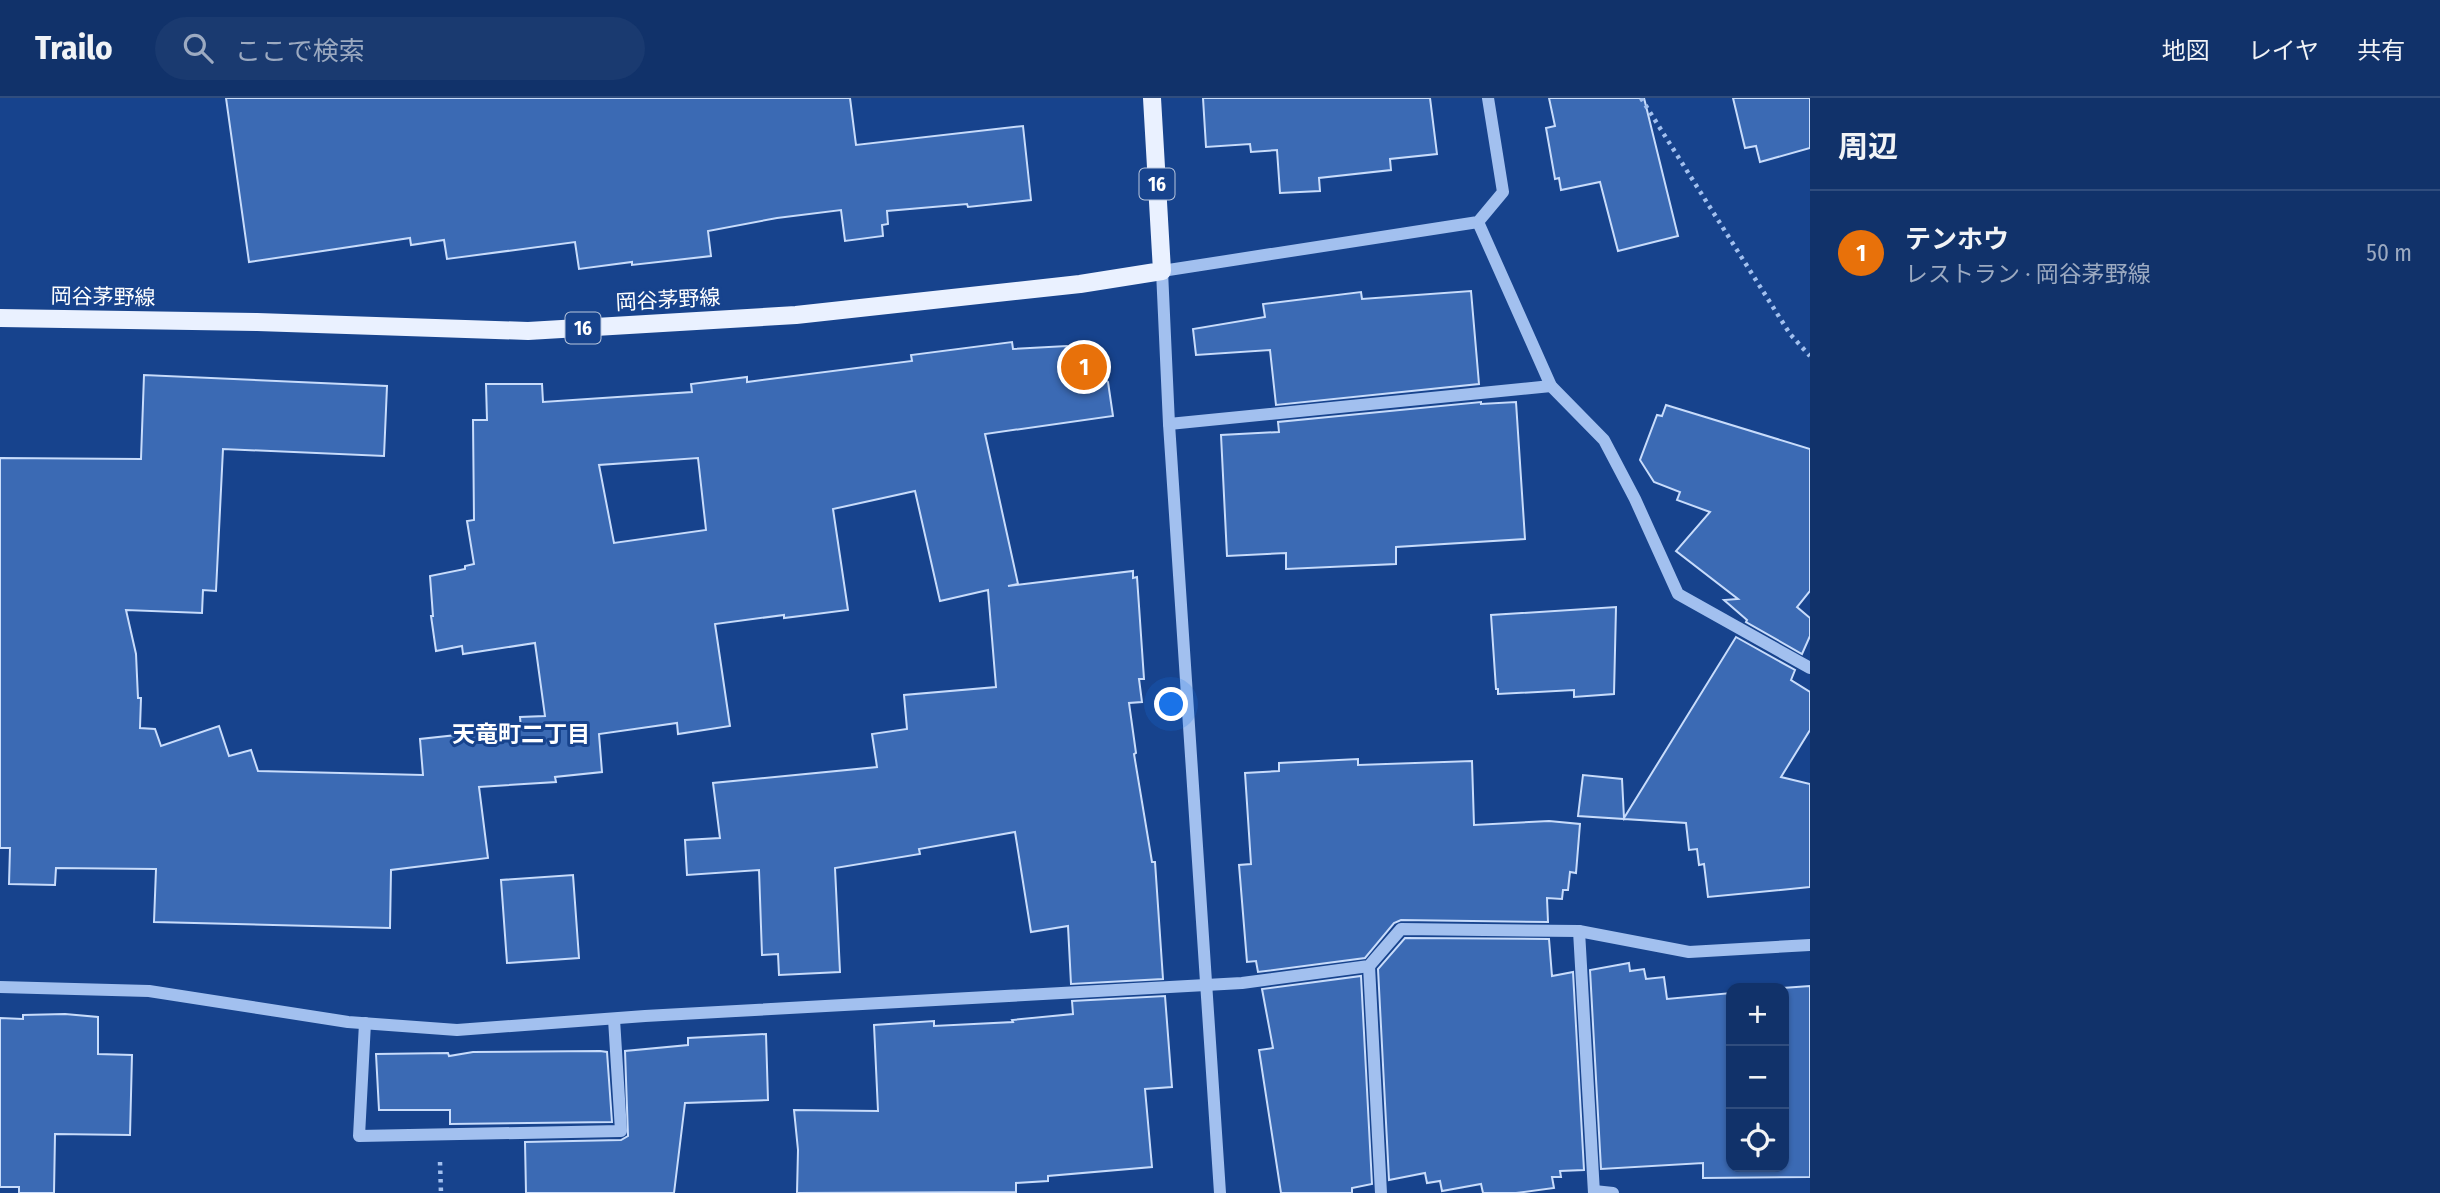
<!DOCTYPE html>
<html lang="ja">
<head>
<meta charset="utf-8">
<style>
	body { margin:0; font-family:"Fira Sans Condensed","Noto Sans JP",sans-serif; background:#1a3a70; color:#f1f3f6 }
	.controls { position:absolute; right:21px; bottom:21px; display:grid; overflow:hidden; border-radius:14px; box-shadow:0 2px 5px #0004 }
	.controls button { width:63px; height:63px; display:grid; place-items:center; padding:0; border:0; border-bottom:2px solid #304d7e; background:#11326a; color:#f1f3f6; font:35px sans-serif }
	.you { position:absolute; left:1172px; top:607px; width:24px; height:24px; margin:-18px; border:5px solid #fff; border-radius:50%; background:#1a73e8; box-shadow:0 0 0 10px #1a73e833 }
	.badge { display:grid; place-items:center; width:46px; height:46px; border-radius:50%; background:#ffdb60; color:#fff; font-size:23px; font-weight:700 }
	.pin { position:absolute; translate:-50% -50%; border:4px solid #fff; box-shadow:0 2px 7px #0006 }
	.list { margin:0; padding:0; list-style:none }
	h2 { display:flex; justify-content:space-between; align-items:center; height:91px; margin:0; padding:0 28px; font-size:30px }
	h2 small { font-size:23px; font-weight:400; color:#9caac1 }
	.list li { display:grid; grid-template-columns:46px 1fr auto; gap:21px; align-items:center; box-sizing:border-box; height:126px; padding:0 28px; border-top:2px solid #304d7e }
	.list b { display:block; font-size:26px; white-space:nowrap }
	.list p { margin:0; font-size:23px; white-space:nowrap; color:#9caac1 }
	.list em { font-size:23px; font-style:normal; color:#9caac1 }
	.icon { flex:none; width:38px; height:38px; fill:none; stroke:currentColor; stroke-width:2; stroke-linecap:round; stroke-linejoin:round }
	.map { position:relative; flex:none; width:1810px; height:1095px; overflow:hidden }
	header { display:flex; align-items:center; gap:42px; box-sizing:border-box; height:98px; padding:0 35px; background:#11326a; border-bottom:2px solid #304d7e }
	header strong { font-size:33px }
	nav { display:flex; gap:38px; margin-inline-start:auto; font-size:24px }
	.search { width:490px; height:63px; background:#1a3a70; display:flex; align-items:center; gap:18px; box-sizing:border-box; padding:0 24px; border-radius:38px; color:#9caac1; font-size:26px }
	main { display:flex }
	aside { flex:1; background:#11326a }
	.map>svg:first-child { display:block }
	.building { fill:#3b6ab4; stroke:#c8dcfb; stroke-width:2; fill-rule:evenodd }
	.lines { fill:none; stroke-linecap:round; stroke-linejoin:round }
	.path { stroke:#a2c0ef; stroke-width:4.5; stroke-dasharray:3.5 5; stroke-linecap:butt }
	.minor { stroke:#a2c0ef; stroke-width:12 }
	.major { stroke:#eaf1ff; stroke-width:18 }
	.labels { text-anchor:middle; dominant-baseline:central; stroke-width:6; stroke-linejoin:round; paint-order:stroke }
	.shield { fill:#17438d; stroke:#b9c7dd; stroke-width:2 }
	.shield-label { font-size:19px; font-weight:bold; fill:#fff }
	.street-label { font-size:21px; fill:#fff; stroke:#17438d }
	.neighbourhood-label { font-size:23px; font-weight:bold; fill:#fff; stroke:#17438d }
</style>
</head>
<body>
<header>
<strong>Trailo</strong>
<div class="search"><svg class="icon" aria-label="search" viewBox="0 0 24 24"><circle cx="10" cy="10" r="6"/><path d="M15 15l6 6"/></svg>ここで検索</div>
<nav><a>地図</a><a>レイヤ</a><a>共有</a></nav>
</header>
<main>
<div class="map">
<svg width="1810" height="1095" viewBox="0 0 1810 1095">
	<rect width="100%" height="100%" fill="#17438d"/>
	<g class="building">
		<path d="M226 0H850L856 47 1023 28 1031 102 968 109 967 106 887 113 888 126 882 127 883 138 845 143 841 112 777 120 708 133 711 158 632 167V164L579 171 575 144 447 161 444 142 411 147 410 140 249 164Z"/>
		<path d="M1203 0H1430L1437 56 1390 61 1391 72 1319 80 1320 93 1280 95 1277 52 1251 54 1250 46 1206 49Z"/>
		<path d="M1549 0H1644L1678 138 1618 153 1600 84 1561 92 1559 80 1555 81 1546 30 1555 28Z"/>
		<path d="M1733 0H1810V50L1760 64 1756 48 1745 50Z"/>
		<path d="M1471 193 1479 286 1276 307 1270 252 1196 257 1193 231 1265 219 1263 206 1361 194 1362 201Z"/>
		<path d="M1012 244 1013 251 1067 248 1108 284 1113 318 985 336 1018 486 1008 488 1133 473V480L1137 479 1144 581H1139L1142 604 1129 605 1136 655 1134 656 1152 764H1155L1163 881 1071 886 1068 828 1031 834 1015 734 919 751 920 756 835 770 840 874 779 877 778 856 762 857 759 772 687 777 685 742 720 740 713 685 877 669 872 636 907 631 904 597 996 589 988 492 940 503 915 393 833 411 848 512 784 520V517L715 526 730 628 678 636 677 625 599 636 602 674 555 679 556 684 479 689 488 760 391 772 390 830 154 824 156 771 56 770 55 787 9 786 10 750H0V360L141 361 144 277 387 288 384 358 223 351 216 493 203 492 202 515 126 512 136 556 138 600H141L140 630 155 631 161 648 219 628 229 658 251 652 258 673 423 677 420 641 521 630 520 619 545 618 535 545 463 556 462 548 436 553 431 518H433L430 478 465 471V468L474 466 467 423 474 422 473 322H487L486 286H542L543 304 692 294 691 286 747 279V284L912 263 911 257ZM698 360 706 432 614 445 599 367Z"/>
		<path d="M1481 304V306L1516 304 1525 441 1396 449V466L1286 471V455L1227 458 1221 337 1279 334 1278 324Z"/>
		<path d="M1666 307 1810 351V493L1797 509 1810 520V538L1802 556 1746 524 1747 522 1724 502 1738 501 1676 453 1710 414 1677 402 1680 394 1654 384 1640 362 1657 317 1662 318Z"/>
		<path d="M1616 509 1614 596 1574 599V592L1498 596V591H1496L1491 517Z"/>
		<path d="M1736 539 1795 572 1791 582 1810 594V632L1781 679 1810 686V789L1708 799 1704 766 1699 767 1697 751 1689 752 1686 725 1578 718 1583 677 1622 681 1624 720Z"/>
		<path d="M1358 661V667L1472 663 1474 727 1549 723 1580 726 1576 775 1570 774 1568 792H1563L1562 801 1547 800 1548 824 1401 822 1394 825 1365 860 1258 874 1256 863 1247 864 1239 767 1251 766 1245 675 1279 673V665Z"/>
		<path d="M573 777 579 860 507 865 501 782Z"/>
		<path d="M1405 840 1549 841 1552 878 1573 874 1584 1072 1560 1073 1561 1079H1552L1554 1090 1516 1095H1483L1481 1086 1442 1093 1440 1083 1427 1085 1425 1075 1389 1082 1378 871Z"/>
		<path d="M1629 865 1630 873 1644 871 1646 881 1664 879 1667 901 1731 895V1069H1784V890H1782L1810 888V1079L1703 1080V1065L1601 1071 1590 872Z"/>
		<path d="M1361 878 1372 1086 1352 1090V1095H1281L1259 952 1273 950 1262 891Z"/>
		<path d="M1165 898 1172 989 1145 991 1152 1069 1048 1078V1083L1016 1085V1094L797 1095 798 1052 794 1012 878 1013 874 927 934 923V928L1013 924 1012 922 1073 916 1072 903Z"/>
		<path d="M65 916 98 919V956L132 957 130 1037 55 1036 54 1095H19V1089H0V920L23 921V917Z"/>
		<path d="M766 936 768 1002 685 1005 674 1095H526L525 1044 621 1042 628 1038 625 953 688 947V940Z"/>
		<path d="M600 953 607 954 612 1024 450 1026V1012H379L376 956 448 955 449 958 473 954Z"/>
	</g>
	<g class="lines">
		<g class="path">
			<path d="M1641 0 1790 236 1810 258"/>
			<path d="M440 1064 441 1095"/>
		</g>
		<g class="minor">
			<path d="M1478 124 1551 288 1604 342 1635 401 1678 496 1810 570"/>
			<path d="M1169 326 1551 288"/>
			<path d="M1579 833 1594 1095"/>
			<path d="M1369 868 1381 1095"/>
			<path d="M0 889 149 893 348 924 457 932 645 918 1242 885 1369 868 1401 831 1579 833 1689 854 1810 847"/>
			<path d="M365 925 359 1038 621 1033 614 921"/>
			<path d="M1594 1093 1613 1095"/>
			<path d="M1220 1095 1169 326 1162 173 1478 124 1503 94 1488 0"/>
		</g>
		<path class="major" d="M0 220 257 224 528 233 796 217 1080 186 1162 173 1152 0"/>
	</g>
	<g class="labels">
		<g class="shield">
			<rect x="1139.5" y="70.5" width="35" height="31" rx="5"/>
			<rect x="565.5" y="214.5" width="35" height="31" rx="5"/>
		</g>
		<g class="shield-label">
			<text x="1157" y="86">16</text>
			<text x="583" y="230">16</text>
		</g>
		<g class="street-label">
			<text transform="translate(103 199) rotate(1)">岡谷茅野線</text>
			<text transform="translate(668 202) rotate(-3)">岡谷茅野線</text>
		</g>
		<g class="neighbourhood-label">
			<text x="521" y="636">天竜町二丁目</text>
		</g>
	</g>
</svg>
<div class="controls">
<button>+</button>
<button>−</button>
<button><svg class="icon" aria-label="locate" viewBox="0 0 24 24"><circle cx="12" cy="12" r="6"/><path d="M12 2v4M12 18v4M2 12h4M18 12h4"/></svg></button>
</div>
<div class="you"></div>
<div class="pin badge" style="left:1084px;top:269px;background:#e8710a">1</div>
</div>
<aside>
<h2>周辺<small></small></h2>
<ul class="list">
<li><span class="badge" style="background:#e8710a">1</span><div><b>テンホウ</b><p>レストラン · 岡谷茅野線</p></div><em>50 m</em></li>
</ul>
</aside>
</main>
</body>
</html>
